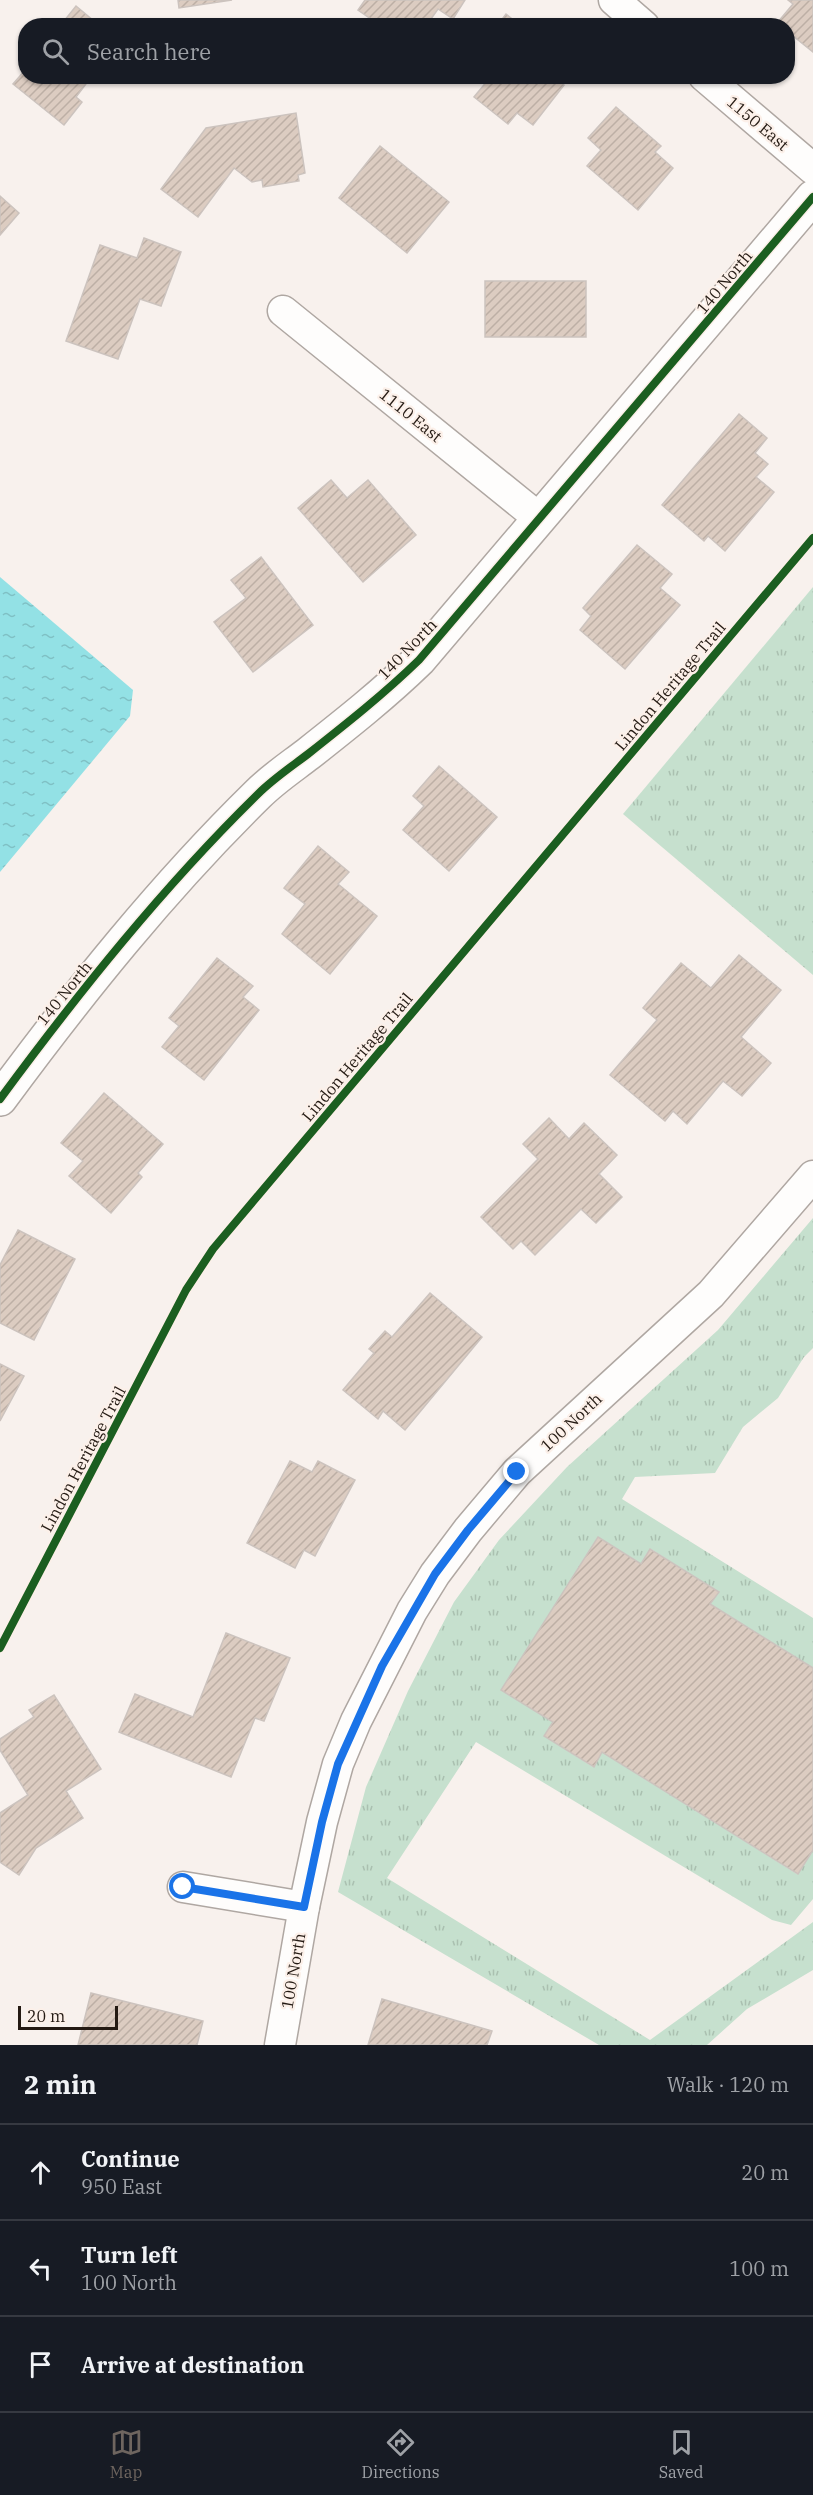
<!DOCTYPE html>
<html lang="en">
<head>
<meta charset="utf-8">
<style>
	body { margin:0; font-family:"IBM Plex Serif",serif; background:#242831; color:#f1f3f6 }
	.scale { position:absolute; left:18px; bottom:15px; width:100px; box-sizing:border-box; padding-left:6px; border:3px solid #241a13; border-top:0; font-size:16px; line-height:21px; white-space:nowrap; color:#241a13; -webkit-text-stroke:4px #fcf0e9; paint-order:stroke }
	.stop { position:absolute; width:18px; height:18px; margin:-14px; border:4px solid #1a73e8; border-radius:50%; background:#fff }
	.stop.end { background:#1a73e8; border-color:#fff; box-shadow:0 2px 6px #0008 }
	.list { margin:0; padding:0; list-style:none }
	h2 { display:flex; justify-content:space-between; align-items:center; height:78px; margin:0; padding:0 24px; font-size:26px }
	h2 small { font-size:20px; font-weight:400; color:#9ea1a6 }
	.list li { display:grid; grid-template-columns:39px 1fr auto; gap:18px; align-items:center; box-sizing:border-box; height:96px; padding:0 24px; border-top:2px solid #363941 }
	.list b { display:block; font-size:22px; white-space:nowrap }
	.list p { margin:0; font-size:20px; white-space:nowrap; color:#9ea1a6 }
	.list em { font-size:20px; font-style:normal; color:#9ea1a6 }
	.icon { flex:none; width:33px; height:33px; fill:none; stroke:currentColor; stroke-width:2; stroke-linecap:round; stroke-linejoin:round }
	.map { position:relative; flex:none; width:813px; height:2045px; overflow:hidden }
	.search { position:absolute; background:#171b24; box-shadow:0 2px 4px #0004; left:18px; right:18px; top:18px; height:66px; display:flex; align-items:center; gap:15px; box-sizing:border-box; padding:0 21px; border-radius:24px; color:#9ea1a6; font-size:22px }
	.sheet { height:366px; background:#171b24 }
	nav { display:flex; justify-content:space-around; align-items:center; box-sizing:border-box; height:84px; border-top:2px solid #363941; background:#171b24; font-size:16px; color:#9ea1a6 }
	nav a { display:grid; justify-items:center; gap:3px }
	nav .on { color:#6e655f }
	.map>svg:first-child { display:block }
	.grass { fill:url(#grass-tufts) }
	.water { fill:url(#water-ripples) }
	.building { fill:url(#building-hatch); stroke:#ccc3be; stroke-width:1.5 }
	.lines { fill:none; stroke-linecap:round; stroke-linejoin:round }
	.street-casing { stroke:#afa7a2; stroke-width:33 }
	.secondary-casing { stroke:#afa7a2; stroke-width:36 }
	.street { stroke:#fefdfc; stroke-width:30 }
	.secondary { stroke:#fefdfc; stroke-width:33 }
	.cycleway-casing { stroke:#fcf0e9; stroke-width:11 }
	.cycleway { stroke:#1b5e20; stroke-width:8 }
	.route { stroke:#1a73e8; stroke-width:8 }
	.labels { text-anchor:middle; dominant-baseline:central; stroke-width:4.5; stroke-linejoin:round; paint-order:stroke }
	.street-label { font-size:16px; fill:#241a13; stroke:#fcf0e9 }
</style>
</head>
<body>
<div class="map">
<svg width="813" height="2045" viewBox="0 0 813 2045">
	<defs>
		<pattern id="grass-tufts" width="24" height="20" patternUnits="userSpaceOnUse" patternTransform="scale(1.5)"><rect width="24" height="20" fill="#c6e0ce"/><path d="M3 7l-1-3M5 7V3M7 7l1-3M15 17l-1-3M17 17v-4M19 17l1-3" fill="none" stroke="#aac0b0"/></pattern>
		<pattern id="water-ripples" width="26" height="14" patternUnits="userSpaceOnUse" patternTransform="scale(1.5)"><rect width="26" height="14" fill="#93e1e5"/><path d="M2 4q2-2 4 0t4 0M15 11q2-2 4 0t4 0" fill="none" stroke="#7fc0c4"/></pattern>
		<pattern id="building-hatch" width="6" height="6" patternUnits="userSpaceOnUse" patternTransform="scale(1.5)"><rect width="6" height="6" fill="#dcccc1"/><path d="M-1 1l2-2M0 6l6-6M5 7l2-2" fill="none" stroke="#bdafa5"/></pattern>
	</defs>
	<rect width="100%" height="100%" fill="#f8f1ed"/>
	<g class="grass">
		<path d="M813 587V975L623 814Z"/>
		<path d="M813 1218V1348L804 1357 778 1398 743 1427 715 1473 635 1477 622 1499 813 1618V1668L710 1604 718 1592 651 1549 641 1564 598 1537 502 1690 553 1722 544 1736 593 1767 602 1752 797 1874 813 1850V1899L791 1925 772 1920 476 1742 387 1878 650 2040 813 1922V1970L747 2009 707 2045H599L338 1892 366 1787 408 1691 454 1602 499 1540 567 1467 718 1330Z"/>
	</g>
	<path class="water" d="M0 577 133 690 130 716 0 872Z"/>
	<g class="building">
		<path d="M178 0H232L179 8Z"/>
		<path d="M365 0H465L453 19 438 9 426 26H381L358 10Z"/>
		<path d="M788 0H813V52L788 32V26L777 23 793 4Z"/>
		<path d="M76 6 100 26H60Z"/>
		<path d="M506 14 521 26H497Z"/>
		<path d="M26 69V76H92L76 97 82 102 64 125 13 84Z"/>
		<path d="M483 76H553L564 85 533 125 517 113 508 124 474 97 488 80Z"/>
		<path d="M616 107 661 146 655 152 673 168 638 210 587 166 601 150 588 138Z"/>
		<path d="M296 113 305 173 298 175 299 181 263 187 262 180 252 182 234 168 198 217 161 189 206 128Z"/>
		<path d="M380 146 449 202 407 253 339 198Z"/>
		<path d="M0 196 19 213 0 235Z"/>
		<path d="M144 238 181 252 161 306 140 299 118 359 66 341 100 245 137 258Z"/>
		<rect x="485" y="281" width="101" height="56"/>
		<path d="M739 414 767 438 755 453 768 464 756 477 774 492 725 551 708 536 704 541 662 505Z"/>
		<path d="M331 480 347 498 368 480 416 535 363 582 298 508Z"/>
		<path d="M637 545 672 574 660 588 680 605 625 669 580 630 591 616 583 608Z"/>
		<path d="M261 557 313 625 253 672 214 622 246 598 231 580Z"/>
		<path d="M439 766 497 817 449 871 403 830 424 806 413 796Z"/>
		<path d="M318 846 349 872 338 884 377 916 330 974 282 934 305 904 284 888Z"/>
		<path d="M739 955 781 990 741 1037 771 1063 742 1096 723 1081 687 1124 673 1111 665 1121 610 1075 657 1020 643 1008 681 963 711 988Z"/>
		<path d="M217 958 253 986 243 997 259 1010 204 1080 162 1047 179 1026 169 1018Z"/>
		<path d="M104 1093 163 1144 138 1173 142 1177 111 1213 69 1176 83 1161 61 1143Z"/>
		<path d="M549 1118 569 1139 584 1123 617 1155 599 1174 622 1197 596 1223 581 1209 535 1255 521 1241 513 1249 481 1217 538 1159 523 1144Z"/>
		<path d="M18 1230 75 1259 34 1340 0 1323V1265Z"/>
		<path d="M430 1293 482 1337 405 1430 383 1411 378 1419 343 1390 374 1353 369 1349 385 1331 392 1337Z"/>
		<path d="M0 1364 24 1376 0 1421Z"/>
		<path d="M290 1461 312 1472 318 1461 355 1480 315 1556 304 1550 295 1568 247 1543Z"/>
		<path d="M598 1537 641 1564 650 1549 719 1592 710 1604 813 1668V1850L798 1874 602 1752 594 1767 544 1736 553 1722 501 1690Z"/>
		<path d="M226 1633 290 1658 264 1721 255 1718 231 1777 119 1732 135 1694 193 1717Z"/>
		<path d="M54 1695 101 1769 66 1791 83 1818 36 1848 19 1875 0 1862V1813L28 1795 0 1750V1739L34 1717 29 1710Z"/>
		<path d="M91 1993 203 2021 197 2045H78Z"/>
		<path d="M382 1999 492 2031 487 2045H368Z"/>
	</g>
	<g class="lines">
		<g class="street-casing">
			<g id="street">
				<path d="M614 0 644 26"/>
				<path d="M704 76 813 169"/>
				<path d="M283 311 540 519"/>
				<path d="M183 1887 304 1907"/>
				<path d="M280 2045 304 1907 322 1822 338 1764 356 1721 412 1611 435 1574 468 1530 517 1472 711 1294 813 1176"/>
			</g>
		</g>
		<g class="secondary-casing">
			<path id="secondary" d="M0 1099C79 992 163 887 258 794 273 779 291 767 308 754 346 724 384 694 419 660L813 197"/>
		</g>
		<use href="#street" class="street"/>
		<use href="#secondary" class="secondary"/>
		<g class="cycleway-casing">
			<g id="cycleway">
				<path d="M0 1099C79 992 163 887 258 794 273 779 291 767 308 754 346 724 384 694 419 660L813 197"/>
				<path d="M0 1648 186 1290 213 1249 813 538"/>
			</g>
		</g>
		<use href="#cycleway" class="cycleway"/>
	</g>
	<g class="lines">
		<path class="route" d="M183 1887 304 1907 322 1822 338 1764 382 1666 435 1574 468 1530 517 1472"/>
	</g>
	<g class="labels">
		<g class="street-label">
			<text transform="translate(758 123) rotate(40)">1150 East</text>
			<text transform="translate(724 282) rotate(-50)">140 North</text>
			<text transform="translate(411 415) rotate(39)">1110 East</text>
			<text transform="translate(407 649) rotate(-46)">140 North</text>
			<text transform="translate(670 686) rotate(-50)">Lindon Heritage Trail</text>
			<text transform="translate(64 993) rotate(-51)">140 North</text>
			<text transform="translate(357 1057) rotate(-50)">Lindon Heritage Trail</text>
			<text transform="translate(571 1422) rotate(-43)">100 North</text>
			<text transform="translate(83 1459) rotate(-62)">Lindon Heritage Trail</text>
			<text transform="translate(293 1971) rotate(-80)">100 North</text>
		</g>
	</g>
</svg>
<div class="scale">20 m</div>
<div class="stop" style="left:183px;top:1887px"></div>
<div class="stop end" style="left:517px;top:1472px"></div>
<div class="search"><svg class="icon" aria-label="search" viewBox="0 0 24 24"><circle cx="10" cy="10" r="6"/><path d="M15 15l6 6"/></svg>Search here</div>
</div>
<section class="sheet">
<h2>2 min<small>Walk · 120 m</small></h2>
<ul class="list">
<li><svg class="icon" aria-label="ahead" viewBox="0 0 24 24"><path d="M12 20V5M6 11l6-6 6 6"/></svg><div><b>Continue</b><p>950 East</p></div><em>20 m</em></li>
<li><svg class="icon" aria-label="left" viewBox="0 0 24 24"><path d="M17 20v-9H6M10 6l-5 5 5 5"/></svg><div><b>Turn left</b><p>100 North</p></div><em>100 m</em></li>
<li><svg class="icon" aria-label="arrive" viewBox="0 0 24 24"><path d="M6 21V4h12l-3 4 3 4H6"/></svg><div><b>Arrive at destination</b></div></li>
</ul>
</section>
<nav>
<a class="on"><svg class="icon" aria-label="map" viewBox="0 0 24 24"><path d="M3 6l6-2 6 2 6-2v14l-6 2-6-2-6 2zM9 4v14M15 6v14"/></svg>Map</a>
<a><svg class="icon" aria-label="directions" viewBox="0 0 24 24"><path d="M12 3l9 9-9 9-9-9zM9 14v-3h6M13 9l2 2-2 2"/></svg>Directions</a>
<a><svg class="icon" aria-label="saved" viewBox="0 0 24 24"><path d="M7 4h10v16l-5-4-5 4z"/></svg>Saved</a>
</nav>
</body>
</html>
